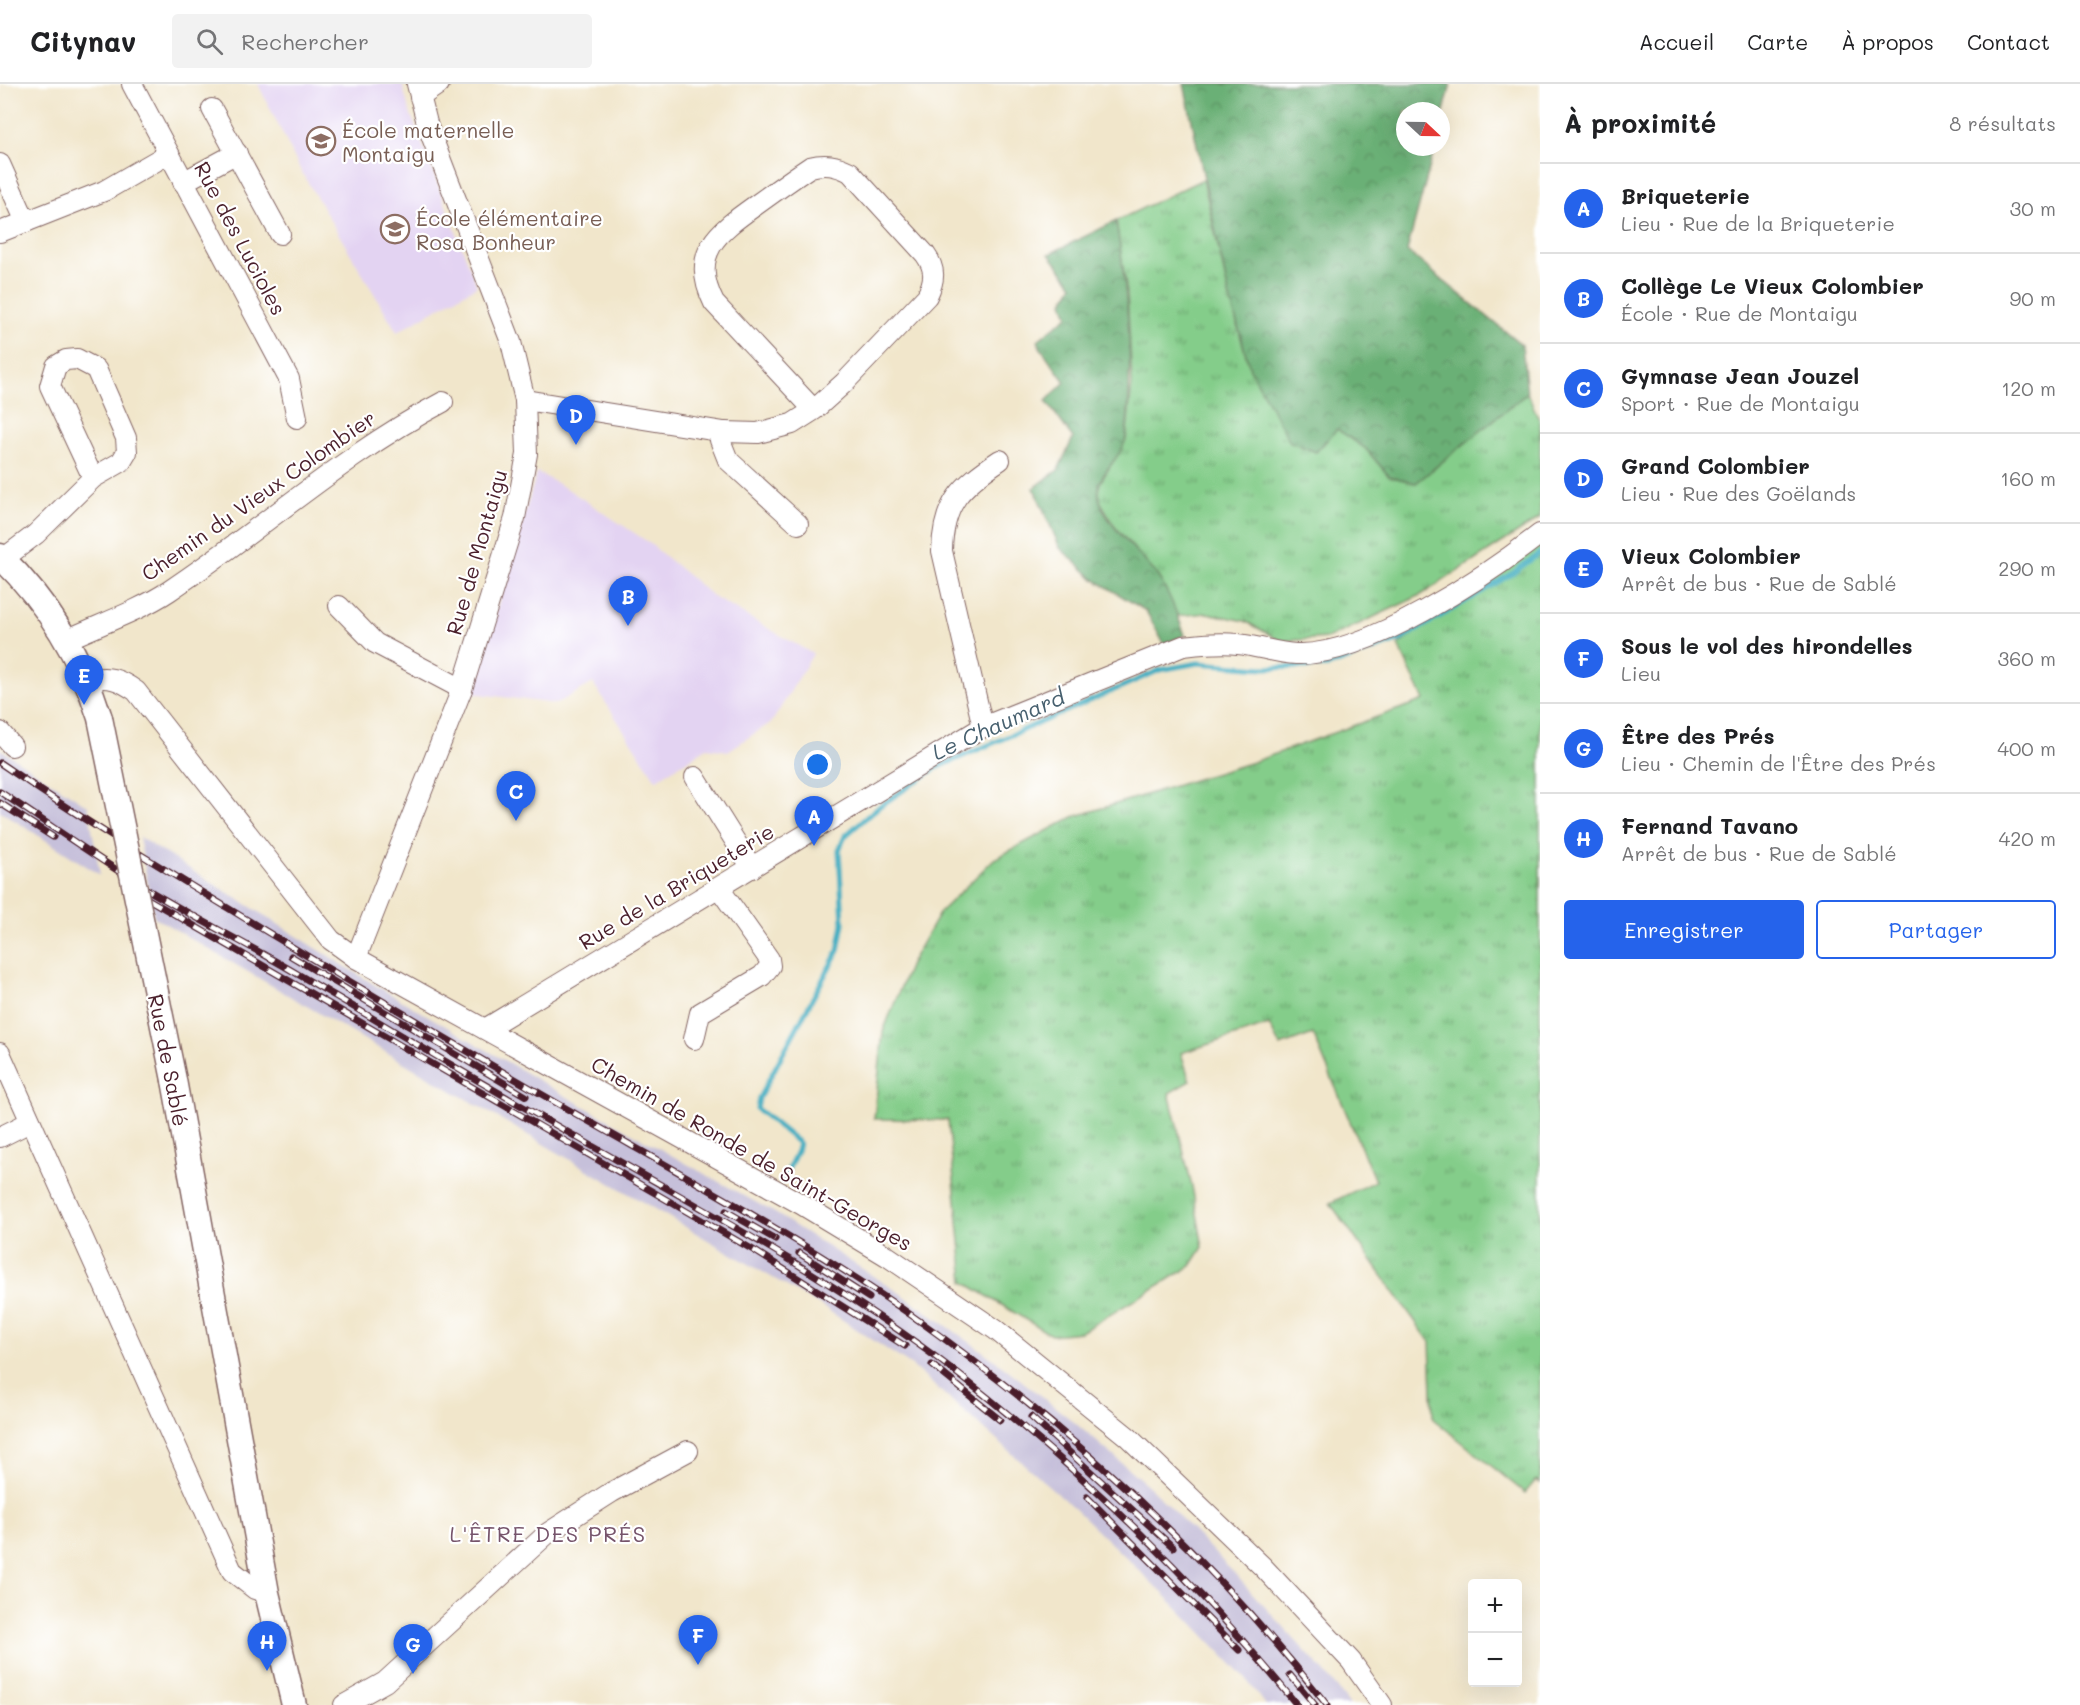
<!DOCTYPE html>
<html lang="fr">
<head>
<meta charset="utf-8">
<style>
	body { margin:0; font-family:Mali,sans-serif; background:#f2f2f2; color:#202124 }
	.controls { position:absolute; right:18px; bottom:18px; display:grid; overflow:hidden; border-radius:6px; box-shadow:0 6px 24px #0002 }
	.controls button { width:54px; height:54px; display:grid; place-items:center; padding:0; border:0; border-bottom:2px solid #e0e0e0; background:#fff; color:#202124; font:30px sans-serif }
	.compass { position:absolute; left:1396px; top:18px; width:54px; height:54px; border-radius:50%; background:#fff; box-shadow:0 6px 24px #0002; rotate:112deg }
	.you { position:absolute; left:818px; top:681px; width:21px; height:21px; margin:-15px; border:4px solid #fff; border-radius:50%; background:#1a73e8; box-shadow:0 0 0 9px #1a73e833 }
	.badge { display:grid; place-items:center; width:39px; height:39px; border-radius:50%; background:#2563eb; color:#fff; font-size:20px; font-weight:700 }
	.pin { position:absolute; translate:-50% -50px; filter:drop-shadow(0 2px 3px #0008) }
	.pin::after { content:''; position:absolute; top:32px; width:21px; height:18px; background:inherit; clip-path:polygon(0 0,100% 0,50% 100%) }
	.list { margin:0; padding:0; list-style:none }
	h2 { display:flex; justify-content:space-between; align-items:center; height:78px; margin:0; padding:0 24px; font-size:26px }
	h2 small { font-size:20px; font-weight:400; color:#757577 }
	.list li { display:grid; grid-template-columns:39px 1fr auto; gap:18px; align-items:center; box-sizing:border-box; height:90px; padding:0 24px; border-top:2px solid #e0e0e0 }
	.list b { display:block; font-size:22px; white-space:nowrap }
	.list p { margin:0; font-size:20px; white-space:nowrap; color:#757577 }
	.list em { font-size:20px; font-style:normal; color:#757577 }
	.actions { display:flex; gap:12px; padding:18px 24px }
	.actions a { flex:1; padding:14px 0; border:2px solid #2563eb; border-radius:6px; text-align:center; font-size:21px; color:#2563eb }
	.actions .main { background:#2563eb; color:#fff }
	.icon { flex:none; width:33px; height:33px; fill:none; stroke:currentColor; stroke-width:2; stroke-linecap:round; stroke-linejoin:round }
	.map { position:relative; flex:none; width:1540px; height:1621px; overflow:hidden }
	header { display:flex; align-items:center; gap:36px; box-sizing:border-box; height:84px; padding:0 30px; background:#fff; border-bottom:2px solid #e0e0e0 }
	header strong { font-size:28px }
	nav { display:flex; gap:33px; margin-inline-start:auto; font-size:21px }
	.search { width:420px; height:54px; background:#f2f2f2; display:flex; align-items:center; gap:15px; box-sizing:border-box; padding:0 21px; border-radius:6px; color:#757577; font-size:22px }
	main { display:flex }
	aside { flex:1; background:#fff }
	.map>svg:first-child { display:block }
	.built { fill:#e3d3f2 }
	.railway { fill:#c6c0da }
	.grass { fill:url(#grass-tufts); stroke:#67765a; stroke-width:1.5 }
	.forest { fill:url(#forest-crowns); stroke:#5a6850; stroke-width:1.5 }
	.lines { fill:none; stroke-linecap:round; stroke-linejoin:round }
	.stream { stroke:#44afc2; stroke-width:5 }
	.minor-casing { stroke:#846563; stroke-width:22 }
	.major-casing { stroke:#846563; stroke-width:27 }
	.minor { stroke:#fff; stroke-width:20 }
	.major { stroke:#fff; stroke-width:24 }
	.rail-casing { stroke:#4a1f2b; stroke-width:7 }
	.rail { stroke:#fff; stroke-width:4.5; stroke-dasharray:14; stroke-linecap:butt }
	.major-bridge-casing { stroke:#846563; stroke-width:27; stroke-linecap:butt }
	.major-bridge { stroke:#fff; stroke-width:24 }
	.labels { text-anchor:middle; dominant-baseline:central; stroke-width:4.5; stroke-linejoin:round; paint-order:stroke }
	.education-label { font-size:21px; fill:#785e54; stroke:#fff; text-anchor:start }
	.street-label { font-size:21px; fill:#4a1f2b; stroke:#fff }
	.water-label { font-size:22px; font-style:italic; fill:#47606f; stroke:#fff }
	.neighbourhood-label { font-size:22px; letter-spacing:1.5px; fill:#76546b; stroke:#fff }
</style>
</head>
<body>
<header>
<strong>Citynav</strong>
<div class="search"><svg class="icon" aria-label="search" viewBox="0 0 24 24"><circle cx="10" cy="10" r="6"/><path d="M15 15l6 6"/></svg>Rechercher</div>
<nav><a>Accueil</a><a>Carte</a><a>À propos</a><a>Contact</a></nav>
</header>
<main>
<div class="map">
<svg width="1540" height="1621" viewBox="0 0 1540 1621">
	<defs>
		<pattern id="grass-tufts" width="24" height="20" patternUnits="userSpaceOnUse" patternTransform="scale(1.5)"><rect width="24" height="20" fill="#84cd8a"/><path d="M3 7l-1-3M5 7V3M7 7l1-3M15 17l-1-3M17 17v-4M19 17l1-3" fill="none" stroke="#6ea671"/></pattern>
		<pattern id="forest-crowns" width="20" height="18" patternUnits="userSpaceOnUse" patternTransform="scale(1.5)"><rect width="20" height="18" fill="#6bb076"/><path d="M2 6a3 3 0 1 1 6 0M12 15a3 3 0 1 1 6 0" fill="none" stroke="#5a8f61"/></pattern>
	</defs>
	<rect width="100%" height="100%" fill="#fff"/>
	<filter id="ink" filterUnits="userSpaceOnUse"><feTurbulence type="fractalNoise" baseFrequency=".0167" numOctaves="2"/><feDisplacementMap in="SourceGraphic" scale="12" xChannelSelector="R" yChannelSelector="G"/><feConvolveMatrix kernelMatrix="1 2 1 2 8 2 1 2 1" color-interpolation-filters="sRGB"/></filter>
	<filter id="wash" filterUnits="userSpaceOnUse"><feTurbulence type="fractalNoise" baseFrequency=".008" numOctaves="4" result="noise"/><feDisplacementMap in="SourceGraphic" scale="24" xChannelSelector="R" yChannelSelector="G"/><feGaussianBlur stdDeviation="1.35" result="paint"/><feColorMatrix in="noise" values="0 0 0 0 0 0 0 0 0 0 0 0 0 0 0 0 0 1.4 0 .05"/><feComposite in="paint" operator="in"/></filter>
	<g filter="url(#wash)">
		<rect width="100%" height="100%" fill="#f1e6cb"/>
		<g class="built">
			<path d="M258 0H402L409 26 477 202 397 248 301 87Z"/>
			<path d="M537 388 569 406 648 458 715 514 813 570 772 638 728 667 707 664 656 696 593 599 556 620 472 609Z"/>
		</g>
		<g class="railway">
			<path d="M0 665 88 722 100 791 0 727Z"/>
			<path d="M139 753 375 901 569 1014 775 1129 906 1213 999 1279 1074 1338 1152 1405 1233 1488 1327 1591 1350 1621H1266L1245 1594 1178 1524 1074 1424 912 1282 826 1225 154 833Z"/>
		</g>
		<g class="grass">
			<path d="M1203 95 1229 211 1250 285 1366 365 1389 392 1416 399 1527 309 1540 337V434L1421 511 1329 554 1281 557 1245 537 1207 529 1177 532 1157 491 1116 444 1100 417 1098 402 1126 356 1132 299 1127 209 1116 137Z"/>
			<path d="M1540 460V1399L1536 1396 1525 1409 1433 1335 1430 1258 1330 1119 1375 1097 1313 950 1280 962 1269 941 1181 969 1190 997 1169 1009 1192 1102 1203 1163 1191 1182 1081 1248 1051 1251 964 1198 948 1036 874 1035 883 948 910 880 940 828 994 775 1073 733 1253 678 1424 616 1398 561Z"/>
		</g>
		<g class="forest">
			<path d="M1184 0H1451L1441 39V27H1405V63H1435L1407 167 1522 261 1527 309 1416 399 1389 392 1366 365 1337 345 1316 368 1290 358 1250 285 1229 211Z"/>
			<path d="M1116 137C1128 211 1134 277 1126 352 1124 375 1091 391 1100 417 1109 445 1138 466 1155 489 1169 506 1177 531 1185 551L1164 560 1146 527 1095 496 1060 464 1034 404 1058 386 1073 354 1046 317 1065 298 1040 263 1038 256 1068 232 1063 218 1073 201 1049 170Z"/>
		</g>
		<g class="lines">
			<path class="stream" d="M782 1098 797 1067 799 1059 757 1025 759 1014 838 867 843 839 839 766 845 752 877 724 936 684 1160 586 1198 579 1263 584 1329 582 1400 556 1513 489 1540 469"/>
		</g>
	</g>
	<g filter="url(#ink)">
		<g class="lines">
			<g class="minor-casing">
				<g id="minor">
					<path d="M132 0 289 295 297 334"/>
					<path d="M420 13 439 0"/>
					<path d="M212 25 280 150"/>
					<path d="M0 80 26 138"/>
					<path d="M183 98 237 69"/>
					<path d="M0 148 104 107 168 70"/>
					<path d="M525 316 724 348 758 349 792 340 814 326 844 299 927 212C935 196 936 185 925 170L850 88C836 81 825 79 810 83 792 95 774 108 756 121 718 148 689 169 714 219L814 326"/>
					<path d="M724 348 720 356 728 376 798 440"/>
					<path d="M3 475 36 450 93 394 121 378 127 368 126 354 96 285 77 275 66 276 56 282 50 302 93 394"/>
					<path d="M339 522 375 559 462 605"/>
					<path d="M66 556C98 541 139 527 169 507 261 446 344 370 443 318"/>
					<path d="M88 597C108 590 120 596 136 607L331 856 356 874 801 1120 887 1172 996 1246 1128 1353 1263 1483 1351 1577 1382 1621"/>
					<path d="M983 643 942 467C943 419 961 402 1000 376"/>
					<path d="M0 648 12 662"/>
					<path d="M695 693 752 784"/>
					<path d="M356 874 462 605 515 434 527 370 525 316 511 258 428 43 417 0"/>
					<path d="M485 945 983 643 1183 562C1202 560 1219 558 1238 560 1257 562 1277 569 1296 570 1366 573 1486 492 1540 450"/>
					<path d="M694 955 700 929 762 892 770 882 769 875 719 804"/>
					<path d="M0 969 232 1487 255 1505 267 1509"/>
					<path d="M0 1053 30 1038"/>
					<path d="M344 1621 385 1598 548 1449 612 1408 688 1367"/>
				</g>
			</g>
			<g class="major-casing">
				<g id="major">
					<path d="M0 472C46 517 81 573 100 634"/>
					<path d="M174 996 267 1509 294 1621"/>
				</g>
			</g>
			<use href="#minor" class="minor"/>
			<use href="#major" class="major"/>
			<g class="rail-casing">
				<g id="rail">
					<path d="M0 679C86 738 175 792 264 846 365 907 466 967 569 1026 688 1094 809 1159 921 1238 1072 1346 1212 1475 1327 1621"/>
					<path d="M0 708C47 739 93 771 140 801 192 833 248 860 301 892 382 939 461 988 543 1034 682 1114 825 1188 953 1286 1078 1383 1198 1498 1297 1621"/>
					<path d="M0 719 53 753"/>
					<path d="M148 815 755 1167 905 1262"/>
					<path d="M291 872 526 1012"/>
					<path d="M726 1127 775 1155"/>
					<path d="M799 1169 869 1214"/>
					<path d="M932 1281 1000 1336"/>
					<path d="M1031 1333 1173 1463"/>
					<path d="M1087 1413 1239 1566"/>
					<path d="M1290 1591 1315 1621"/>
				</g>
			</g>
			<use href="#rail" class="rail"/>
			<g class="major-bridge-casing">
				<path id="major-bridge" d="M100 634 174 996"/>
			</g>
			<use href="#major-bridge" class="major-bridge"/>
		</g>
	</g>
	<defs>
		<g id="school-ring" transform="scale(1.5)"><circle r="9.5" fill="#fff" stroke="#8d6e63" stroke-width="1.5"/><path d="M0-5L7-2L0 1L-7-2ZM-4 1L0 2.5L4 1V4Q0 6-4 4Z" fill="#8d6e63"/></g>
	</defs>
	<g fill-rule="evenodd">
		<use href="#school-ring" x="321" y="57"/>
		<use href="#school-ring" x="395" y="145"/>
	</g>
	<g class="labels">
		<g class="education-label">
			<text x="342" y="45">École maternelle<tspan x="342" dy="24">Montaigu</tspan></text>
			<text x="416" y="133">École élémentaire<tspan x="416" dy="24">Rosa Bonheur</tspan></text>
		</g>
		<g class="street-label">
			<text transform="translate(241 154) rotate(62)">Rue des Lucioles</text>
			<text transform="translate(258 411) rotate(-35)">Chemin du Vieux Colombier</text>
			<text transform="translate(476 468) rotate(-74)">Rue de Montaigu</text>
			<text transform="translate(676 802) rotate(-31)">Rue de la Briqueterie</text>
			<text transform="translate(169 976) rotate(79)">Rue de Sablé</text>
			<text transform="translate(752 1069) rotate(30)">Chemin de Ronde de Saint-Georges</text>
		</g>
		<g class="water-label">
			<text transform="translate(998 640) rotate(-24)">Le Chaumard</text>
		</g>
		<g class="neighbourhood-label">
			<text x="548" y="1449">L'ÊTRE DES PRÉS</text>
		</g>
	</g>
</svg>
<div class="controls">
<button>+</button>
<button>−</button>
</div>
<svg class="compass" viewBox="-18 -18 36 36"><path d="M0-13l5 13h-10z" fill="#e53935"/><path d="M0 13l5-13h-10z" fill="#757577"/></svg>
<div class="you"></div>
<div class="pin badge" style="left:814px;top:762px">A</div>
<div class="pin badge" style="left:628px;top:542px">B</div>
<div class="pin badge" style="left:516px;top:737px">C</div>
<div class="pin badge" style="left:576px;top:361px">D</div>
<div class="pin badge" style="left:84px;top:621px">E</div>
<div class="pin badge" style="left:698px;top:1581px">F</div>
<div class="pin badge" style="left:413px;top:1590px">G</div>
<div class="pin badge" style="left:267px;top:1587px">H</div>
</div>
<aside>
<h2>À proximité<small>8 résultats</small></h2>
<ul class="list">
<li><span class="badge">A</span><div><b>Briqueterie</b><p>Lieu · Rue de la Briqueterie</p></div><em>30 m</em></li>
<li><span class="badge">B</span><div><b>Collège Le Vieux Colombier</b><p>École · Rue de Montaigu</p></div><em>90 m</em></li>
<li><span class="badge">C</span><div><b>Gymnase Jean Jouzel</b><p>Sport · Rue de Montaigu</p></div><em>120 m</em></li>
<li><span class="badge">D</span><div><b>Grand Colombier</b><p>Lieu · Rue des Goëlands</p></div><em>160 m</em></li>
<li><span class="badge">E</span><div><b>Vieux Colombier</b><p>Arrêt de bus · Rue de Sablé</p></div><em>290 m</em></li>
<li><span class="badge">F</span><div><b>Sous le vol des hirondelles</b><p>Lieu</p></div><em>360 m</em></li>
<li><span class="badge">G</span><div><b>Être des Prés</b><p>Lieu · Chemin de l'Être des Prés</p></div><em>400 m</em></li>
<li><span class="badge">H</span><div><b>Fernand Tavano</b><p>Arrêt de bus · Rue de Sablé</p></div><em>420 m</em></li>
</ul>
<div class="actions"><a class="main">Enregistrer</a><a>Partager</a></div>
</aside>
</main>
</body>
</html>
